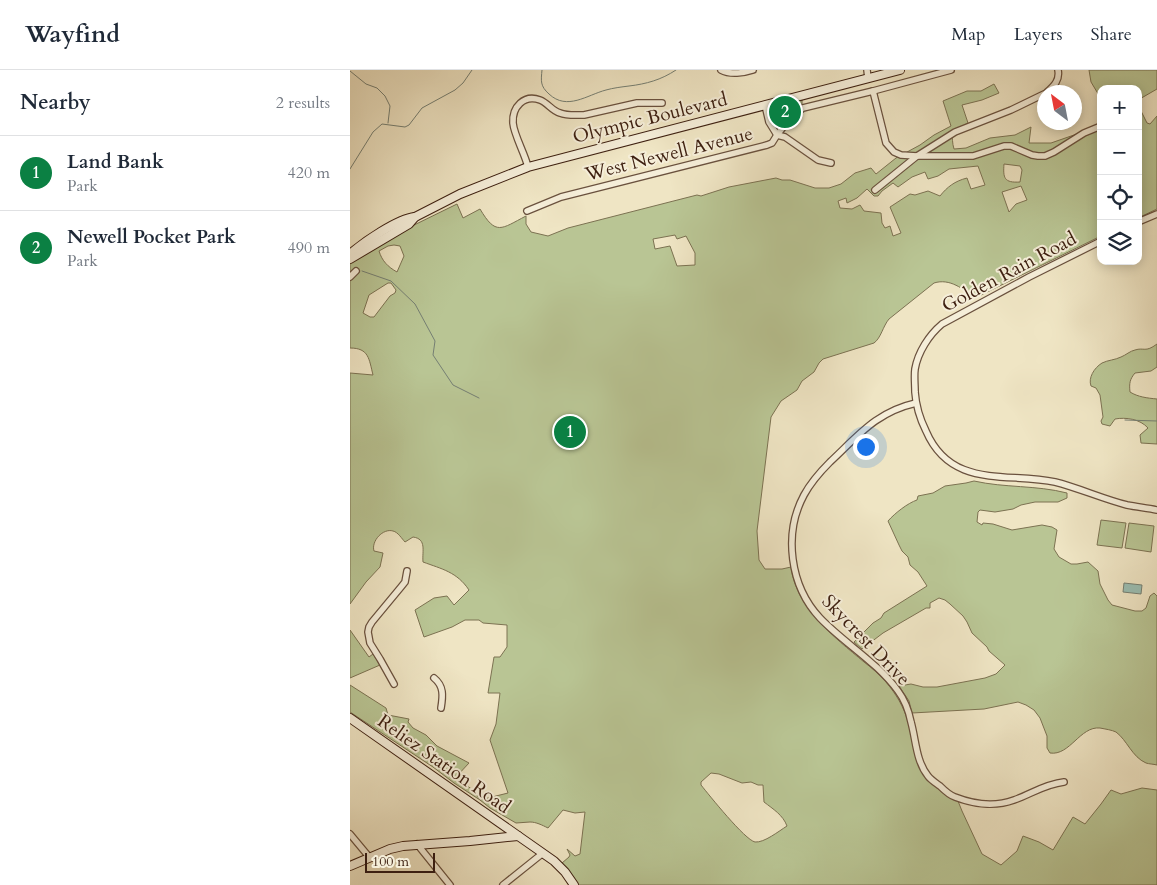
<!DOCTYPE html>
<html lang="en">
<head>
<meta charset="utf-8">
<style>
	body { margin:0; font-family:Cardo,serif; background:#f2f2f3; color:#1f2937 }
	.controls { position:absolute; right:15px; top:15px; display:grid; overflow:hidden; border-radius:10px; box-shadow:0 2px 12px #0003 }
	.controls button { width:45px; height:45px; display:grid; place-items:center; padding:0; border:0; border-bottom:1px solid #e0e1e3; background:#fff; color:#1f2937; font:25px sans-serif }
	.compass { position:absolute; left:687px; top:15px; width:45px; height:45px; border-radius:50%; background:#fff; box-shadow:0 2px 12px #0003; rotate:328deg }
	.scale { position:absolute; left:15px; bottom:12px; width:70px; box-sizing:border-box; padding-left:5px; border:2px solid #3e2011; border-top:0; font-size:14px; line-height:18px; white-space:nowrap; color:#3e2011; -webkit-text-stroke:4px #f5eed9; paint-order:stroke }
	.you { position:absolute; left:515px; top:376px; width:18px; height:18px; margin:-12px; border:4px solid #fff; border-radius:50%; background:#1a73e8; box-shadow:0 0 0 8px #1a73e833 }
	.badge { display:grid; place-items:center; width:32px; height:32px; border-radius:50%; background:#0b8043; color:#fff; font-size:16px; font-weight:700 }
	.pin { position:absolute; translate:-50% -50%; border:2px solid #fff; box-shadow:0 1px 5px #0006 }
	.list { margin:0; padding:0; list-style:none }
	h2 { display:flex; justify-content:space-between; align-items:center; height:65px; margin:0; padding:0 20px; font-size:21px }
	h2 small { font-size:16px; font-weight:400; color:#747a83 }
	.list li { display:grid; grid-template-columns:32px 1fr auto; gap:15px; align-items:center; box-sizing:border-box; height:75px; padding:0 20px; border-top:1px solid #e0e1e3 }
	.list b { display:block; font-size:19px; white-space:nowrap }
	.list p { margin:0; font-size:16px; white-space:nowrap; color:#747a83 }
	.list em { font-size:16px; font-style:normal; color:#747a83 }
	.icon { flex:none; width:28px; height:28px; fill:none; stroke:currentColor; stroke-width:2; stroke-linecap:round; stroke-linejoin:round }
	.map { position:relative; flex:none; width:807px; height:815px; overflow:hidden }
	header { display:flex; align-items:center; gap:30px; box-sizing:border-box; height:70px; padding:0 25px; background:#fff; border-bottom:1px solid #e0e1e3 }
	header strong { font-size:24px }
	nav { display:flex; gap:28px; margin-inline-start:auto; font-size:18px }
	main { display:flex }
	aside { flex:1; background:#fff }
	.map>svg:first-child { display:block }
	.green { fill:#b9c594; stroke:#7c7252; fill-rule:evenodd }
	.water { fill:#9abfb4; stroke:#757f73 }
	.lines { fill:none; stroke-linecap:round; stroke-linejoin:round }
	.stream { stroke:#757f73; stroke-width:1 }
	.street-casing { stroke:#6a513e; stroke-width:8 }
	.secondary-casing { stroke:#3e2011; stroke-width:10 }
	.street { stroke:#f5eed9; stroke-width:5.5 }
	.secondary { stroke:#f5eed9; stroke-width:8 }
	.labels { text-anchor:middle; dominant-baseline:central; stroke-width:4; stroke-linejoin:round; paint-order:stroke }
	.street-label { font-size:19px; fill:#3e2011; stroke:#f5eed9 }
</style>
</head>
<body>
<header>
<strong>Wayfind</strong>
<nav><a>Map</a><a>Layers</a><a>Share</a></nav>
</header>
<main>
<aside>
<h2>Nearby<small>2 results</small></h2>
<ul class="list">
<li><span class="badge">1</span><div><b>Land Bank</b><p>Park</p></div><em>420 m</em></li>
<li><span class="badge">2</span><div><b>Newell Pocket Park</b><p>Park</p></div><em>490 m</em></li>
</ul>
</aside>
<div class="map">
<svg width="807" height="815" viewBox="0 0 807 815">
	<rect width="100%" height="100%" fill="#efe5c4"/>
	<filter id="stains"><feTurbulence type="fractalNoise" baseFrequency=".004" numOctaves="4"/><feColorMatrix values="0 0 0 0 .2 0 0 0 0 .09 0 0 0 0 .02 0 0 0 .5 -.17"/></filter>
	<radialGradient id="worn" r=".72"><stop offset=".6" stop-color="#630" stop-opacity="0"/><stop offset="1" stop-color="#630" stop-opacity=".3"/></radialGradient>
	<g class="green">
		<path d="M739 0H807V19L788 30V19H751L750 27 741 12Z"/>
		<path d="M644 14 649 23 632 30 612 35 618 53 601 62C603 68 602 73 604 79L616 78 640 68 665 65 681 57 679 73H701L724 65 751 54V166L625 228C613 219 600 208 584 213L539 249C533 256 531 268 524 273L473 289 469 293 464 302 452 311 447 320 431 331 421 347 407 461 409 490 415 499H432L441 497C446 538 484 567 514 592 522 598 530 605 536 612 546 624 554 637 558 652 565 678 563 698 586 717 592 723 600 727 608 731L612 741 632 784 651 795 667 781 673 766 689 772 703 780 723 747 735 754 751 734 761 720 771 724 792 718 807 720V815H228L212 793 219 787 220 785 217 779 225 786 230 784 235 742 225 743 213 740 198 758C192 755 186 752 180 752 175 752 171 753 166 753L140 738 130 730 104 713 83 697 0 642V615L36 638 38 645 59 649 58 652 63 658 76 665 87 676 119 693 106 707 124 721 130 730 158 723 140 670 146 654 150 623H138L144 587H150L157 577V555L133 553 129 550H115L102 557 74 567 65 540 84 528 97 526 104 535 119 520C107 502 92 499 73 492 72 481 77 469 63 467L55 472C52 469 48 462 43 461 33 458 21 471 24 481L33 483 30 497 16 512 0 534V303L23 305C19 289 19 278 0 278V193L58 158 107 134 113 148 130 139C146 166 151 159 176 146V154L181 162 198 166 218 158 347 125 351 126 379 117 426 108 432 110H440L465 118H479L491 114 505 103 521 98 526 104 546 88 570 75 584 65 601 56 593 31 617 21H631ZM654 94 670 96 672 100 670 112C654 113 653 108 654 94ZM628 96 635 115 621 119 617 108C605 111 597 117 590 126L578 121 565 125 560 124 540 137 551 163 543 166 540 156 535 158 532 153 531 143 514 141 510 135 502 139 490 138 488 131 496 128 497 133 507 128 517 119 524 126H528L532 121 543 113 548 117 562 107 575 102 578 109 588 106 599 99ZM671 116 677 130 666 134 659 142 652 122ZM325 165 327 169 336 166 345 183V195L327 196 320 176 305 179 303 169ZM44 175 50 176 54 186 47 202C38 197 32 191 29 181L38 176ZM38 213H41L46 220 45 223 40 226 24 247H20L13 243 19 225ZM361 703 369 704 392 713 401 712 408 715H413L414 732C423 739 433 745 437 756 429 761 414 773 405 772 395 770 359 725 351 715V712Z"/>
		<path d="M452 30V34L431 53 426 49 427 36Z"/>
		<path d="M788 35 797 53 800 54 807 46V139L788 148Z"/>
		<path d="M807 274V297L801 301 785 303C780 309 779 313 780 322 788 327 797 328 807 329V374L791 373 790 365 798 358C790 349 776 347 765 349L760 356 752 354 751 351 753 347 750 325 746 318 741 316C738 308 744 298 752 293 758 290 765 290 771 287 776 285 780 281 785 280 794 277 795 283 807 274Z"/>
		<path d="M624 411C655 418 686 415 717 423V428L708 432H685L671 435 663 439 645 442 630 440 628 442 627 452 632 455 633 453 643 454 662 460 692 455 702 457 707 460 704 479 709 487 721 494H727L738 492 748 501 750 514 758 530 762 535 785 541H792L796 538 800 526 804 523 807 526V695C803 694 799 694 796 693 782 687 777 670 766 662 762 660 755 659 750 658 730 656 720 686 700 683L697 678V666L690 648 684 640 676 635 668 632 634 639 562 643 559 631 549 616 561 614 573 617H587L635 608 646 604 655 595 639 581 637 577 622 563 617 552 613 546 600 534 595 530 589 528 580 533V538H576L533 563 512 579 504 572 523 553 531 548 534 543 577 516 568 502 560 495 558 487 552 481 549 475 538 451C545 443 558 433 567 430L568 426 583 423 595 416 616 413Z"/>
		<path d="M751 450 776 453 772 478 747 475Z"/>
		<path d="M779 453 804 456 801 482 775 478Z"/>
		<path d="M0 560 19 587 23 584 30 595 0 608Z"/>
	</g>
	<path class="water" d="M774 513 792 515 791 524 773 522Z"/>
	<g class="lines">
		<g class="stream">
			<path d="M192 0C191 11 190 16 199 24 217 41 237 25 256 20 263 18 271 17 279 16 296 14 311 10 326 0"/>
			<path d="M0 1 16 14 27 18 35 26 40 36 38 53"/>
			<path d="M0 99 23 62 32 54 55 57 59 55 72 38 105 20 113 13 122 0"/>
			<path d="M12 201 41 211 65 234 85 271 83 285 103 315 129 328"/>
			<path d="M775 350 807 351"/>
		</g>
		<g class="street-casing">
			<g id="street">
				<path d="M371 0C380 5 394 3 403 0"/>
				<path d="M517 0 518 8"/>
				<path d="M523 21 536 73 544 82 551 85 567 86H623L654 76H661L682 85 688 86H695L704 82 734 63 751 56"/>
				<path d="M697 22C704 16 710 10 708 0"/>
				<path d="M415 35 419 52 427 65 435 67 468 90 481 93"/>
				<path d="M178 97C175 84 164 65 163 53 162 37 174 24 190 30 198 33 202 41 210 43 217 46 226 45 234 45L287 33H312"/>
				<path d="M525 120 567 86 605 62 661 40 694 24"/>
				<path d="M177 141 211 127 417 75 422 73 427 65 441 47 453 38 523 21 601 0"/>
				<path d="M788 152 807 144"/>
				<path d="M751 171 679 207 592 254C579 265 568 282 565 299 564 306 565 314 565 322 566 336 570 349 576 361 601 419 656 402 705 412 729 418 753 429 777 435 787 437 797 438 807 440"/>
				<path d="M0 207 6 201"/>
				<path d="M566 333C526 342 508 366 480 392 470 402 461 412 454 425 433 464 440 516 470 548 495 574 527 592 548 621 554 629 559 642 561 652 566 670 566 691 578 706 581 710 586 713 590 716 594 720 599 725 605 727 623 734 645 737 664 730 681 724 695 714 714 712"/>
				<path d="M84 608C94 616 93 626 91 638"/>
				<path d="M44 614 30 589 20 573 18 562 19 557 22 552 51 517 55 512 57 501"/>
				<path d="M0 764 20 788"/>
				<path d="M67 774 100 815"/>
				<path d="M153 815 193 783"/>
			</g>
		</g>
		<g class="secondary-casing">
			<g id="secondary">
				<path d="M0 184C14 172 47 149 65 147"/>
				<path d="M0 189 59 154 65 147 110 124 178 97 550 0"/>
				<path d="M0 648 204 791 215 802 224 815"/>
				<path d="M0 796 40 779 53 776 120 771 168 766"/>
			</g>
		</g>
		<use href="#street" class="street"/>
		<use href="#secondary" class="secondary"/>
	</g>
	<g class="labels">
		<g class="street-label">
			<text transform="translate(300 48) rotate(-14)">Olympic Boulevard</text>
			<text transform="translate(319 84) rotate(-14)">West Newell Avenue</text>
			<text transform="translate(659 202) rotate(-28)">Golden Rain Road</text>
			<text transform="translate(516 570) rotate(46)">Skycrest Drive</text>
			<text transform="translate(94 694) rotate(35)">Reliez Station Road</text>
		</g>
	</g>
	<rect width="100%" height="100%" filter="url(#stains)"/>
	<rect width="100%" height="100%" fill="url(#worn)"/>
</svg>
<div class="controls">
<button>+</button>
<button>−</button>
<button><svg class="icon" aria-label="locate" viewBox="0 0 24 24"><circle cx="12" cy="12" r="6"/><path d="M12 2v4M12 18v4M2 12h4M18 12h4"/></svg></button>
<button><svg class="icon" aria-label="layers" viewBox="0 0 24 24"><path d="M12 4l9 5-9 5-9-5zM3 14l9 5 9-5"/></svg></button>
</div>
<svg class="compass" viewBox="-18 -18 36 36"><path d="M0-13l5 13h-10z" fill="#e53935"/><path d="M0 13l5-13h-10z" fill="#747a83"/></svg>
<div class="scale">100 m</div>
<div class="you"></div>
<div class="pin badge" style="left:220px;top:362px">1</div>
<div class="pin badge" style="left:435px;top:42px">2</div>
</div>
</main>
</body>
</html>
